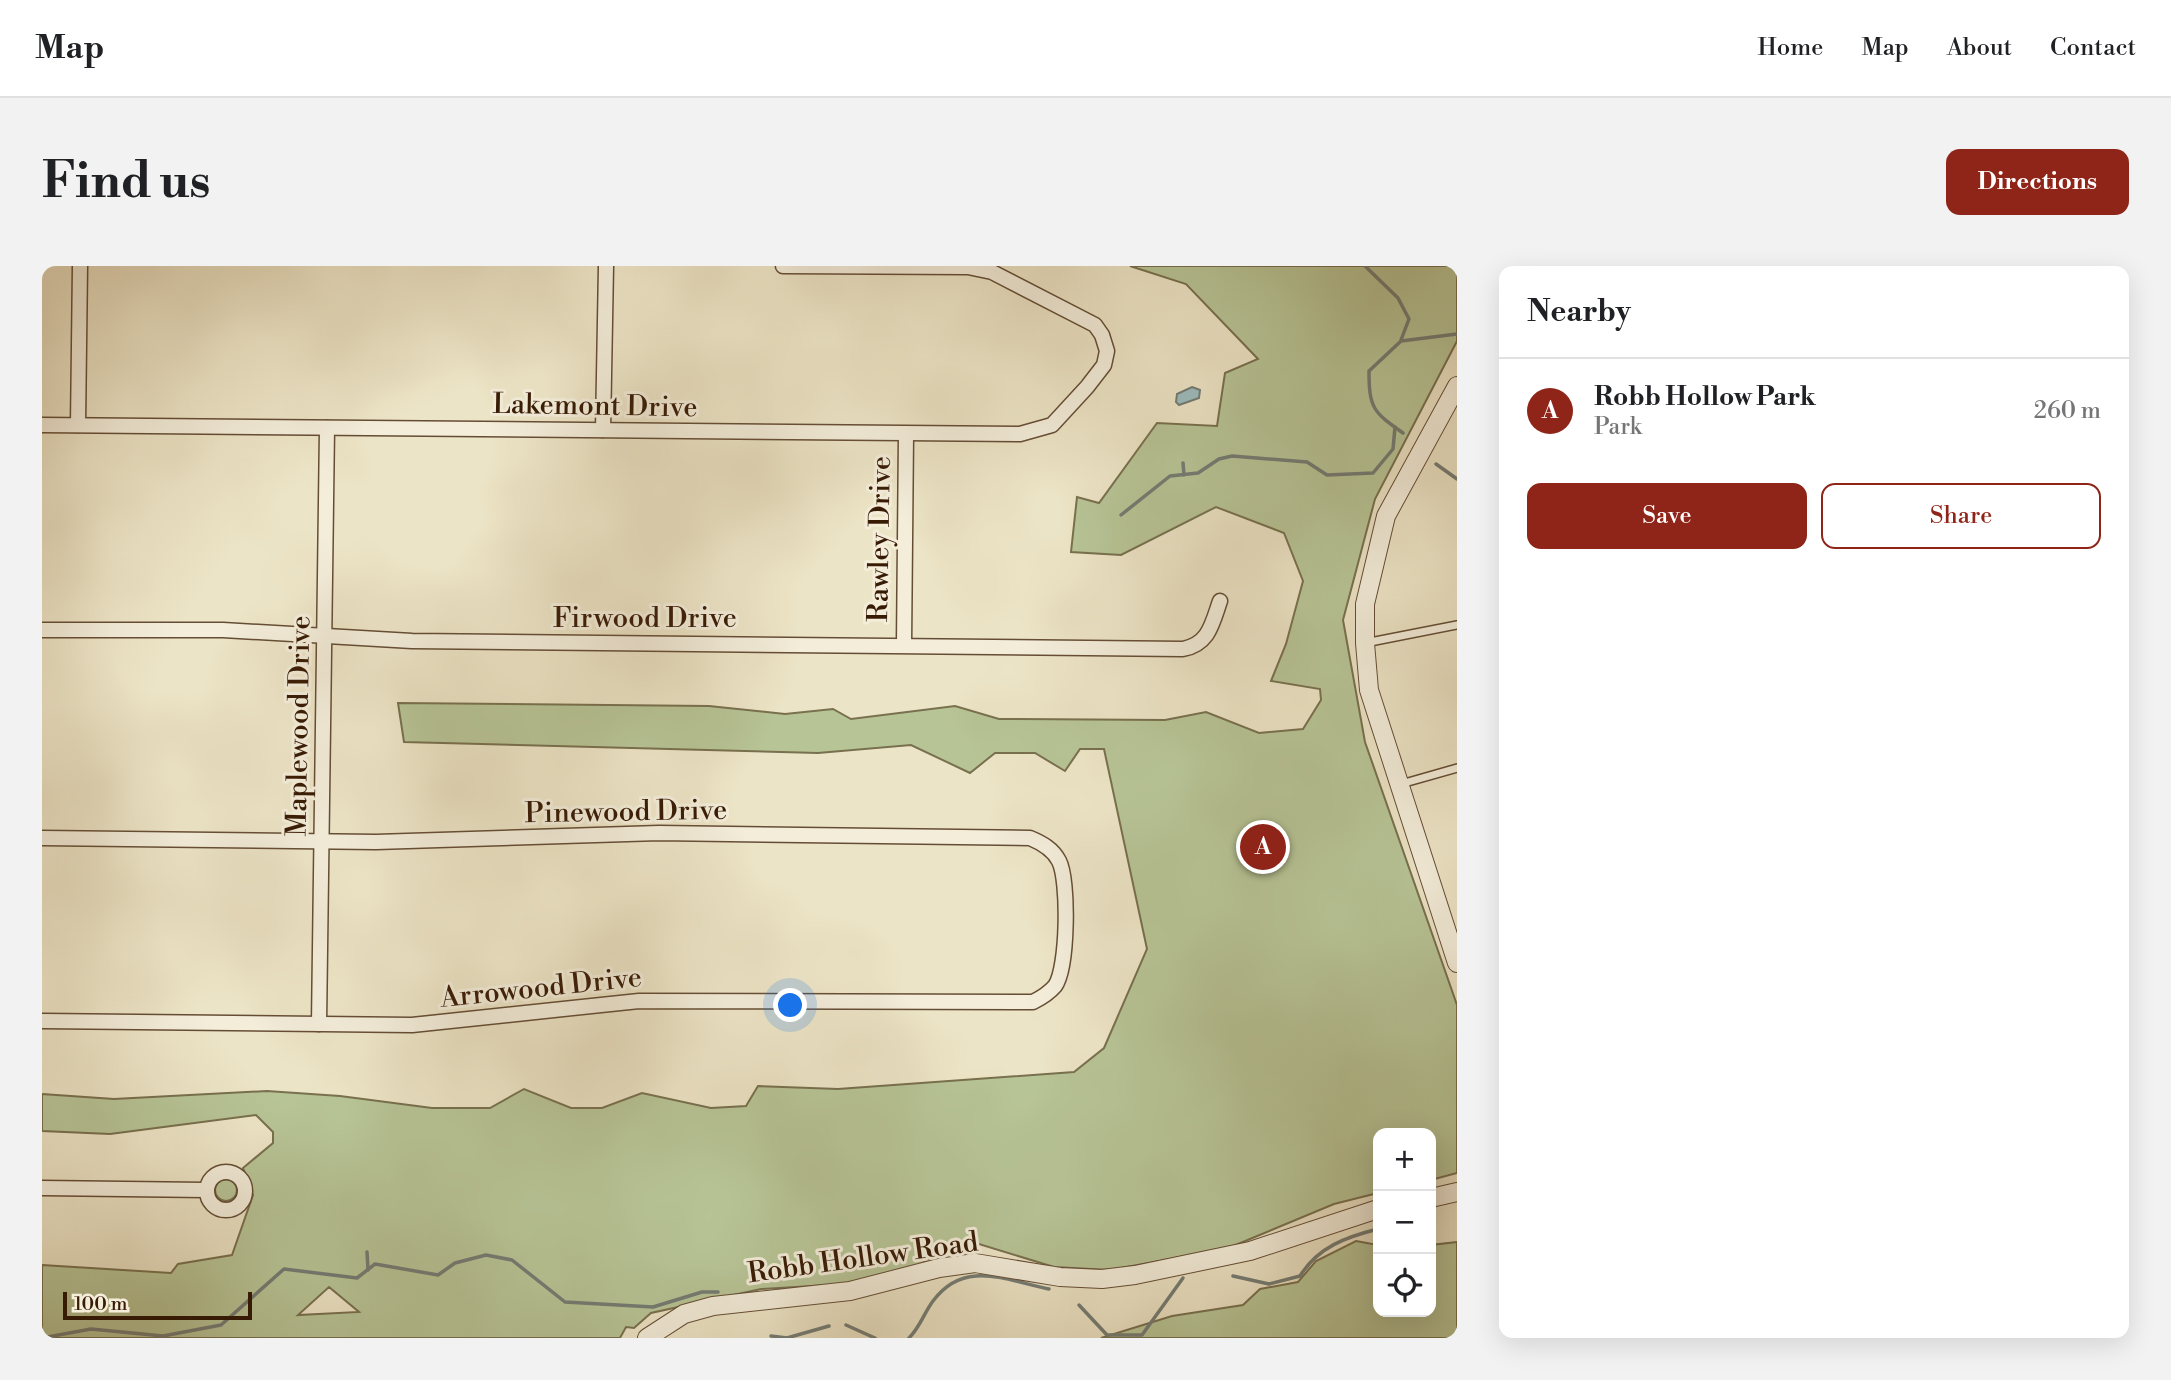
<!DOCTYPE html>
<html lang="en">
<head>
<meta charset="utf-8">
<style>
	body { margin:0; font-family:"Libre Bodoni",serif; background:#f2f2f2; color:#202124 }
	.controls { position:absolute; right:21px; bottom:21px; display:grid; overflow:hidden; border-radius:14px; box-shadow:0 7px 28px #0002 }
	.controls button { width:63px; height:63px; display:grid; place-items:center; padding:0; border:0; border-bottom:2px solid #e0e0e0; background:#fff; color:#202124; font:35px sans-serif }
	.scale { position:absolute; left:21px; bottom:18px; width:189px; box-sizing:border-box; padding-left:7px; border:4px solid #381b05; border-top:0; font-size:19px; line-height:24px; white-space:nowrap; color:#381b05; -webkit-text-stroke:5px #f3edda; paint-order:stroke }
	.you { position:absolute; left:749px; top:740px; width:24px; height:24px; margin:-18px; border:5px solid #fff; border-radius:50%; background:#1a73e8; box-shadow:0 0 0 10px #1a73e833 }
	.badge { display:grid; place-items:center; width:46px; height:46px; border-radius:50%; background:#8f2418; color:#fff; font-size:23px; font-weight:700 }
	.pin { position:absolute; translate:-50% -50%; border:4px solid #fff; box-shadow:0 2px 7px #0006 }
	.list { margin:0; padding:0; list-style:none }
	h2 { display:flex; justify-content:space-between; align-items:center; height:91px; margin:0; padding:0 28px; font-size:30px }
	h2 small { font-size:23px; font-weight:400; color:#757577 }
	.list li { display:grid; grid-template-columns:46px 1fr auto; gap:21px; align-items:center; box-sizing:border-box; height:105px; padding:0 28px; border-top:2px solid #e0e0e0 }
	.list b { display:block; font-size:26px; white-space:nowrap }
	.list p { margin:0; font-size:23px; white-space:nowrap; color:#757577 }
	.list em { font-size:23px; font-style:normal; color:#757577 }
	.actions { display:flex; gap:14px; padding:21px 28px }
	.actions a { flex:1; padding:16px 0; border:2px solid #8f2418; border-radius:14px; text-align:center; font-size:24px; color:#8f2418 }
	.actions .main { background:#8f2418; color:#fff }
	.icon { flex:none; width:38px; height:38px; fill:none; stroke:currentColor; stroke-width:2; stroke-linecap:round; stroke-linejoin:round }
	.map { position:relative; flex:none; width:1415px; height:1072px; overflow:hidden; border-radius:14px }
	header { display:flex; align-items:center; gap:42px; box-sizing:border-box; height:98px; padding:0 35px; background:#fff; border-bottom:2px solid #e0e0e0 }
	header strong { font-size:33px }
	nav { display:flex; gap:38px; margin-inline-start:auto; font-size:24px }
	.intro { display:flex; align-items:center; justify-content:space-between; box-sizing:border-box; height:168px; padding:0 42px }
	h1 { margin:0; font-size:49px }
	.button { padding:18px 32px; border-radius:14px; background:#8f2418; color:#fff; font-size:24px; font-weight:700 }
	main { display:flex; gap:42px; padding:0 42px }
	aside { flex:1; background:#fff; border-radius:14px; box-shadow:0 7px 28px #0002 }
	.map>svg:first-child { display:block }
	.green { fill:#b7c496; stroke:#78704e; stroke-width:2; fill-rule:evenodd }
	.water { fill:#9cbcbe; stroke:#747c74; stroke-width:2 }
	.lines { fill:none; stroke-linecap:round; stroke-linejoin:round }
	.stream { stroke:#747c74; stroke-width:3.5 }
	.service-casing { stroke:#654d35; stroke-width:10 }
	.minor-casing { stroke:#654d35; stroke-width:17 }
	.tertiary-casing { stroke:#654d35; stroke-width:20 }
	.service { stroke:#f3edda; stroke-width:7 }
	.minor { stroke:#f3edda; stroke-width:14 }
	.tertiary { stroke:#f3edda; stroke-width:18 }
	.labels { text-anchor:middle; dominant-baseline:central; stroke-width:6; stroke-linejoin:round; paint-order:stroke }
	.street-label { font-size:28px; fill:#381b05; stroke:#f3edda }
</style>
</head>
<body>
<header>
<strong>Map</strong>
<nav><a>Home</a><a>Map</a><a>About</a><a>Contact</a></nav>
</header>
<div class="intro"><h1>Find us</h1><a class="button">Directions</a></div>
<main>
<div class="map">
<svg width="1415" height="1072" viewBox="0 0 1415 1072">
	<rect width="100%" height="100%" fill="#ece4c6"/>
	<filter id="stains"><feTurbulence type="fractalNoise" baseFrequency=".00286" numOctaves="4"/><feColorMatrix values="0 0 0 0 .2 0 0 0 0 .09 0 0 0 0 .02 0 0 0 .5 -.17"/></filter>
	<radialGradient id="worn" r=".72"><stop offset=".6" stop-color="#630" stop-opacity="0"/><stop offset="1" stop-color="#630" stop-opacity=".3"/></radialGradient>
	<g class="green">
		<path d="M1088 0H1415V75L1333 233 1301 354 1323 476 1415 739V907L1389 914V867H1336V927L1292 938 1184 983 1068 1004 1012 1001 937 978 900 985 873 1001 804 1018 719 1023 609 1047 592 1062 584 1061 578 1072H0V999L129 1007 136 998 190 989 211 929 201 902 231 877V866L214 849 68 868 0 865V828L72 833 225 825 298 830 390 842H448L482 823 529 842H560L600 827 669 842 704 840 716 820 796 823 1032 806 1062 782 1105 683 1062 483H1038L1023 505 993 487H953L928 507 869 479 776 487 362 476 356 437 667 440 743 448 791 443 809 453 913 440 957 453 1123 454 1164 446 1217 467 1261 463 1279 434 1278 423 1229 415 1244 378 1261 315 1242 267 1174 241 1079 289 1029 286 1035 231 1057 237 1115 157 1175 160 1183 107 1216 93 1144 18ZM287 1021 317 1046 256 1049Z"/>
		<circle cx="184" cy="924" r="11"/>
		<path d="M1314 975 1336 979V1046H1389V979L1415 976V1072H1059L1130 1050 1201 1039 1218 1023 1256 1016 1274 995Z"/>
	</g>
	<path class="water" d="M1150 121 1158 124 1157 132 1137 139 1134 136 1135 128Z"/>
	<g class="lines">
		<g class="stream">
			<path d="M1323 0 1356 32 1367 53 1359 74"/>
			<path d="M1361 167C1331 146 1327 142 1327 105L1359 75 1415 68"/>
			<path d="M1141 197 1142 209"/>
			<path d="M1394 198 1415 213"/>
			<path d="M1079 249 1128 210 1156 207 1177 193 1190 190 1265 196 1285 209 1331 207 1351 183 1353 161"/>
			<path d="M325 986 326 1004"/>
			<path d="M1191 1010 1227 1018 1258 1010C1276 981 1304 971 1336 963"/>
			<path d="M1037 1039 1065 1069H1100L1141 1012"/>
			<path d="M804 1059 833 1072"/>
			<path d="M729 1070 745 1072 787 1060"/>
			<path d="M0 1072 49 1063 121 1070 179 1059 242 1003 315 1012 333 998 396 1009 413 997 444 989 470 994 523 1036 611 1041 660 1026H676"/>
			<path d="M867 1072C878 1061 882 1047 891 1035 922 993 963 1014 1007 1023"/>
		</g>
		<g class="service-casing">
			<g id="service">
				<path d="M1323 377 1415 359"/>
				<path d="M1359 518 1415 502"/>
			</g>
		</g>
		<g class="minor-casing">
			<g id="minor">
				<path d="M0 159 978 168 1010 159 1045 121 1062 99 1065 85 1060 69 1053 59 950 6 926 1 741 0"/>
				<path d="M36 159 38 0"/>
				<path d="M561 164 564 0"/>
				<path d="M0 364H181L370 375 1141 383C1167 378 1170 358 1178 335"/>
				<path d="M862 379 864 169"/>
				<path d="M0 572 334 576 617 567 988 572C1000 577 1011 583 1017 595 1027 614 1026 702 1013 720 1007 727 999 732 991 736L597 735 370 759 0 755"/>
				<path d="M277 758 285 162"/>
				<circle cx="184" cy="925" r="19"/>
				<path d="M0 922 164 924"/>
			</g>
		</g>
		<g class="tertiary-casing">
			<g id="tertiary">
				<path d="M1415 120 1344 250 1323 338V377L1327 424 1415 697"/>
				<path d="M1389 932 1415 926"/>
				<path d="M605 1072 642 1048 671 1040 808 1025 897 1002 933 997 1018 1011 1060 1013 1093 1009 1208 985 1336 943"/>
			</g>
		</g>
		<use href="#service" class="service"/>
		<use href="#minor" class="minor"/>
		<use href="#tertiary" class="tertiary"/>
	</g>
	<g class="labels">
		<g class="street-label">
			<text transform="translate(553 140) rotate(1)">Lakemont Drive</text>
			<text transform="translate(838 273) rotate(-89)">Rawley Drive</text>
			<text x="603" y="352">Firwood Drive</text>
			<text transform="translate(257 460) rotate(-89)">Maplewood Drive</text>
			<text transform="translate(584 546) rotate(-1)">Pinewood Drive</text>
			<text transform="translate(499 722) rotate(-6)">Arrowood Drive</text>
			<text transform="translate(821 992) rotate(-8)">Robb Hollow Road</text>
		</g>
	</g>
	<rect width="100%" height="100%" filter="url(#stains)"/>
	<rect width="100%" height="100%" fill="url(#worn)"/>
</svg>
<div class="controls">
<button>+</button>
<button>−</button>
<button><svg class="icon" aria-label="locate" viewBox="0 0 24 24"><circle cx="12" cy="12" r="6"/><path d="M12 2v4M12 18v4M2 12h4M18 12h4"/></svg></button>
</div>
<div class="scale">100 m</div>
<div class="you"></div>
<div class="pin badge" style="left:1221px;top:581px">A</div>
</div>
<aside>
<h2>Nearby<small></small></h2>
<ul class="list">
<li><span class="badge">A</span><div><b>Robb Hollow Park</b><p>Park</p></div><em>260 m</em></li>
</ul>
<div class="actions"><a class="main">Save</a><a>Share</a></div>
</aside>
</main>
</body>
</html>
